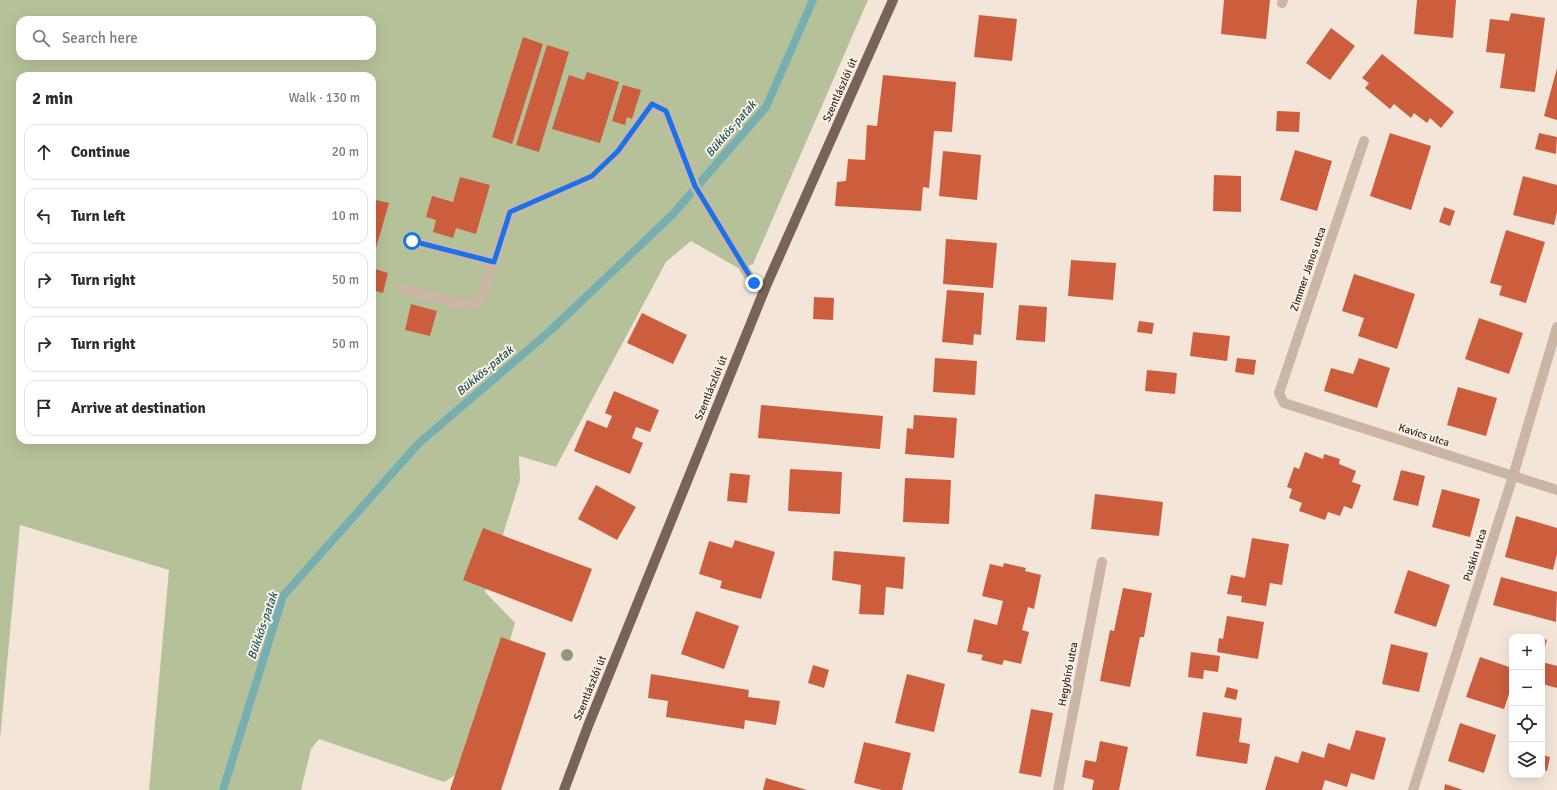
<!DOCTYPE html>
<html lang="en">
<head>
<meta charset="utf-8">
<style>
	body { margin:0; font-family:Signika,sans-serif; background:#f2f2f3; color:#2b2b33 }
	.controls { position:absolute; right:12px; bottom:12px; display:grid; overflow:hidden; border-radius:8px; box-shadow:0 4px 16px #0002 }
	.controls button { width:36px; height:36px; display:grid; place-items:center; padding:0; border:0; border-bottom:1px solid #e1e1e2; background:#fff; color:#2b2b33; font:20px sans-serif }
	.stop { position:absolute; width:12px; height:12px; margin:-9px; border:3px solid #1a73e8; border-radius:50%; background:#fff }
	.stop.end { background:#1a73e8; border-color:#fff; box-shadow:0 1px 4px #0008 }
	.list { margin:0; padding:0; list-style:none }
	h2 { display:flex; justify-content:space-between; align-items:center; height:52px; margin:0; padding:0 16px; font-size:17px }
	h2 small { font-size:13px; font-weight:400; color:#7c7c81 }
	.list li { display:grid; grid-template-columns:26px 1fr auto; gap:12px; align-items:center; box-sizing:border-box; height:56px; margin:0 8px 8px; padding:0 8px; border:1px solid #e1e1e2; border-radius:12px }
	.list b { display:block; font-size:15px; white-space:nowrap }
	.list em { font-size:13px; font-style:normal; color:#7c7c81 }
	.icon { flex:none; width:22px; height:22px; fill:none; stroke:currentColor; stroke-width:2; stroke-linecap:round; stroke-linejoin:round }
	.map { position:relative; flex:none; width:1557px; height:790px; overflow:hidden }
	.search { position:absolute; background:#fff; box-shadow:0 4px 16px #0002; left:16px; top:16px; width:360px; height:44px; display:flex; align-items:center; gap:10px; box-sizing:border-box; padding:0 14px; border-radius:12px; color:#7c7c81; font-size:15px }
	.panel { position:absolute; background:#fff; box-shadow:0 4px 16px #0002; left:16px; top:72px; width:360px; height:372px; border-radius:12px }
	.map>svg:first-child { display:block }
	.green { fill:#b5c299; fill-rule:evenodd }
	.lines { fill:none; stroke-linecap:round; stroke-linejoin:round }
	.stream { stroke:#77afb1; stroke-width:8 }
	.building { fill:#cc5e3e }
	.minor { stroke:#cbb6a5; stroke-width:10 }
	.major { stroke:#796257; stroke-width:10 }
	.tree { fill:#949778 }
	.route { stroke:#1a73e8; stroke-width:5 }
	.labels { text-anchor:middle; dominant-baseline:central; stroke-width:4; stroke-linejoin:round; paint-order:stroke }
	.street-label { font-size:11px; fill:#362b26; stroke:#faf1e6 }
	.water-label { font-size:12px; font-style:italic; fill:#1a575a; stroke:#faf1e6 }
</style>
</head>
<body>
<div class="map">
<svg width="1557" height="790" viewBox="0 0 1557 790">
	<rect width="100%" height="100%" fill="#f3e6d9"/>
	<path class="green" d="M0 0H868L753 264 740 269 691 241 666 262 556 467 519 456 520 480 485 592 515 623 475 763 444 782 319 739 311 749 301 790H149L169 570 20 525 0 739ZM20 20H372V56H20ZM20 76H372V440H20Z"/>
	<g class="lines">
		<path class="stream" d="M223 790 283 596 419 443 550 331 672 215 766 107 813 0"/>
	</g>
	<g class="building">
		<path d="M1224 0H1270L1266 39 1221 34Z"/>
		<path d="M1417 0H1456L1453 38 1414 34Z"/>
		<path d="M1511 13 1545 18 1535 92 1500 88 1505 54 1486 52 1490 19 1509 21Z"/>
		<path d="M979 15 1017 19 1012 61 974 57Z"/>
		<path d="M1331 28 1355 46 1330 80 1306 63Z"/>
		<path d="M523 37 543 44 512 144 492 137Z"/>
		<path d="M547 45 569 52 539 152 516 145Z"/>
		<path d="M1382 54 1454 112 1441 128 1430 118 1427 123 1414 113 1411 118 1394 104 1390 109 1365 88 1369 83 1362 78Z"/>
		<path d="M1557 68V120L1544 116Z"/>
		<path d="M587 72 619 82 600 143 552 129 569 75 584 80Z"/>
		<path d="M883 75 956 82 952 132 934 131 929 188 923 187 921 211 835 206 837 182 846 181 848 159 865 160 867 125 877 126Z"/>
		<path d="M623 85 641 90 632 119 627 117 625 125 612 121Z"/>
		<path d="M1277 111 1300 112 1299 132 1276 131Z"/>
		<path d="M1390 133 1431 146 1411 210 1370 196Z"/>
		<path d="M1539 133 1557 137 1556 154 1535 149Z"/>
		<path d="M1295 150 1332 161 1317 211 1280 200Z"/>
		<path d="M943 151 981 155 977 200 939 196Z"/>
		<path d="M1214 175 1241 176V212L1213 211Z"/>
		<path d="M1523 176 1557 185V212L1554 225 1513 215Z"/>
		<path d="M460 177 490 185 476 234 456 228 453 238 433 232 436 220 426 217 432 196 453 202Z"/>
		<path d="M372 199 389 203 372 262Z"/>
		<path d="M1444 207 1455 211 1450 226 1439 222Z"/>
		<path d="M1506 230 1545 242 1526 303 1499 295 1502 286 1490 283Z"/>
		<path d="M946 239 997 243 993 288 943 284Z"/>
		<path d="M1071 260 1116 263 1113 300 1068 296Z"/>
		<path d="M372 268 388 273 383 293 372 290Z"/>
		<path d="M1354 274 1415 294 1397 349 1358 336 1364 318 1342 311Z"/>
		<path d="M947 290 984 293 981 335 974 334 973 345 942 342Z"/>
		<path d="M814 297 834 298 833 320 813 319Z"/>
		<path d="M411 304 437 311 430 336 405 330Z"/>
		<path d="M1019 305 1047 307 1045 342 1016 340Z"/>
		<path d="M642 313 687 335 673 364 627 343Z"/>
		<path d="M1479 318 1523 333 1509 374 1465 359Z"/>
		<path d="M1139 321 1154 323 1152 334 1137 332Z"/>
		<path d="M1193 332 1230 336 1227 361 1190 356Z"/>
		<path d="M935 358 977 361 975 395 933 392Z"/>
		<path d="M1237 358 1256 360 1254 375 1235 372Z"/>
		<path d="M1359 358 1390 368 1377 408 1324 391 1331 368 1353 374Z"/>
		<path d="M1147 370 1177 373 1175 394 1145 391Z"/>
		<path d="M1458 387 1497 398 1486 436 1447 425Z"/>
		<path d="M614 391 659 410 650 432 636 427 632 438 643 443 630 474 574 451 587 420 607 428 612 416 605 413Z"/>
		<path d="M761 405 883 416 880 449 758 438Z"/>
		<path d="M914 415 957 418 954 458 905 454 907 428 913 429Z"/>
		<path d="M1305 452 1323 459 1324 454 1340 459 1339 464 1356 471 1352 482 1361 485 1352 509 1344 506 1340 516 1328 512 1325 520 1299 511 1302 503 1289 498 1292 489 1287 487 1294 467 1299 469Z"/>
		<path d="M790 469 842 472 840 514 788 511Z"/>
		<path d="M1401 470 1425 476 1418 506 1393 500Z"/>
		<path d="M730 473 750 475 747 503 727 501Z"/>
		<path d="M905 478 951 480 949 524 903 522Z"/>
		<path d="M596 485 636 507 617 540 578 519Z"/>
		<path d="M1442 489 1480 499 1470 537 1432 527Z"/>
		<path d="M1095 494 1163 502 1159 536 1091 529Z"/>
		<path d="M1516 516 1557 528V554L1553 570 1505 557Z"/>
		<path d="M483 528 592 569 572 622 463 580Z"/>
		<path d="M1252 538 1289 544 1282 585 1270 583 1266 606 1241 602 1242 596 1227 594 1231 575 1245 578Z"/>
		<path d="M735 540 775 552 761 599 720 588 722 581 699 574 709 541 732 548Z"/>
		<path d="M834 551 905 557 903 589 886 587 884 615 859 614 861 585 832 580Z"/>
		<path d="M1004 563 1026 568 1025 571 1041 575 1034 609 1028 607 1022 630 1029 632 1021 664 1004 660 1002 665 981 660 983 655 967 652 974 619 997 625 1003 601 982 596 990 564 1003 567Z"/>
		<path d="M1408 570 1450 585 1436 627 1394 613Z"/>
		<path d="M1501 577 1557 592 1556 622 1493 605Z"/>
		<path d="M1123 588 1152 593 1144 637H1140L1130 687 1100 681 1110 630 1114 631Z"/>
		<path d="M696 611 739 626 724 669 681 654Z"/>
		<path d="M1227 616 1264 622 1258 659 1217 652 1219 638 1223 639Z"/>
		<path d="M501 637 546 653 501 790H450Z"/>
		<path d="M1542 638 1547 640 1543 654 1542 653Z"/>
		<path d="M1391 644 1428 653 1419 692 1382 684Z"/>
		<path d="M1191 652 1220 656 1218 672 1204 670 1203 679 1188 677Z"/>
		<path d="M1480 657 1512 668V685L1504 709 1466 697Z"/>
		<path d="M1542 662 1557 666V688L1542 684Z"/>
		<path d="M813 665 829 670 824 688 808 683Z"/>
		<path d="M651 674 749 690 748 697 780 701 776 725 745 720 744 729 666 717 668 701 648 698Z"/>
		<path d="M907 674 945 684 934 732 895 723Z"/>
		<path d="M1227 687 1238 690 1236 700 1224 697Z"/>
		<path d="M1031 709 1053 713 1041 777 1019 773Z"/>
		<path d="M1203 712 1242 718 1239 742 1250 744 1247 764 1196 756Z"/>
		<path d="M1460 723 1496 735 1484 773 1448 761Z"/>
		<path d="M1356 730 1386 738 1374 780 1351 773 1347 787 1325 780 1322 790H1265L1275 756 1298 763 1302 751 1324 758 1328 743 1350 750Z"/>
		<path d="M1100 741 1128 747 1119 790H1092L1094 780 1082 777 1085 760 1096 762Z"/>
		<path d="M864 742 911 753 902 790H882L854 783Z"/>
		<path d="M1542 755 1550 757 1547 771 1542 769Z"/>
		<path d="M766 778 807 790H763Z"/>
		<path d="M1445 784 1463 790H1444Z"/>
	</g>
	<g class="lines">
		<g class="minor">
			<path d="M1282 3 1283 0"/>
			<path d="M1364 141 1279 393 1284 403 1557 490"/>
			<path d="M412 241 494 262"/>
			<path d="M401 289 469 306 480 300 510 213 592 176 618 151 652 104 665 111 695 186 753 283 766 286"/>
			<path d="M1058 790 1102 562"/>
			<path d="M1413 790 1513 476 1557 327"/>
		</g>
		<path class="major" d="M564 790 588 726 766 286 893 0"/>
	</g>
	<circle class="tree" cx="567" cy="655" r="6"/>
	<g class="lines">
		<path class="route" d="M412 241 494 262 510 212 592 176 618 151 652 104 666 111 695 186 754 283"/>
	</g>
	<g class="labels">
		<g class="street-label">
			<text transform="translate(840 90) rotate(-66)">Szentlászlói út</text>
			<text transform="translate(1308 269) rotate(-71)">Zimmer János utca</text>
			<text transform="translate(711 388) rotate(-68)">Szentlászlói út</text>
			<text transform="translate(1424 435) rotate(18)">Kavics utca</text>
			<text transform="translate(1475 555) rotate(-72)">Puskin utca</text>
			<text transform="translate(1068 674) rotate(-79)">Hegybíró utca</text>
			<text transform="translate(590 688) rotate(-68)">Szentlászlói út</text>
		</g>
		<g class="water-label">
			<text transform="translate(731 129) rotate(-49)">Bükkös-patak</text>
			<text transform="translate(485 371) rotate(-40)">Bükkös-patak</text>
			<text transform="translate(263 626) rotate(-71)">Bükkös-patak</text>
		</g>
	</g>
</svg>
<div class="controls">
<button>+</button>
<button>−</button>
<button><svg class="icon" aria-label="locate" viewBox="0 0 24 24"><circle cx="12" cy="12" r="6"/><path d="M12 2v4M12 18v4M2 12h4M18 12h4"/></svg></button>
<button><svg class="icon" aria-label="layers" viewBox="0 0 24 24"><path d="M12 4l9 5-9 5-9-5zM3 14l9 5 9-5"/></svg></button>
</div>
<div class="stop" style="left:412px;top:241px"></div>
<div class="stop end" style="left:754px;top:283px"></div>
<div class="search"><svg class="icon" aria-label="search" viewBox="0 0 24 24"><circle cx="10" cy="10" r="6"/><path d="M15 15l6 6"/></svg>Search here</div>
<section class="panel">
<h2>2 min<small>Walk · 130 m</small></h2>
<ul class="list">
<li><svg class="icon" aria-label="ahead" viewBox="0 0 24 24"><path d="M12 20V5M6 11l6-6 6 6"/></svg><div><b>Continue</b></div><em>20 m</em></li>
<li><svg class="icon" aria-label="left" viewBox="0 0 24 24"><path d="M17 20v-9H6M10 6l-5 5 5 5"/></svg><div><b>Turn left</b></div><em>10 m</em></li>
<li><svg class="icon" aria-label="right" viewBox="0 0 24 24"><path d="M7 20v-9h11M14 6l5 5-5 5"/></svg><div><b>Turn right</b></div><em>50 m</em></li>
<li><svg class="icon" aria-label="right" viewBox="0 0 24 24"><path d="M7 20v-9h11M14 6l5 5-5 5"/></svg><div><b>Turn right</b></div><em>50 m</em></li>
<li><svg class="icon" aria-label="arrive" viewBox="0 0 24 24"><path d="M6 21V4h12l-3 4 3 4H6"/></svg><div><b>Arrive at destination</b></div></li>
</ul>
</section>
</div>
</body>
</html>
